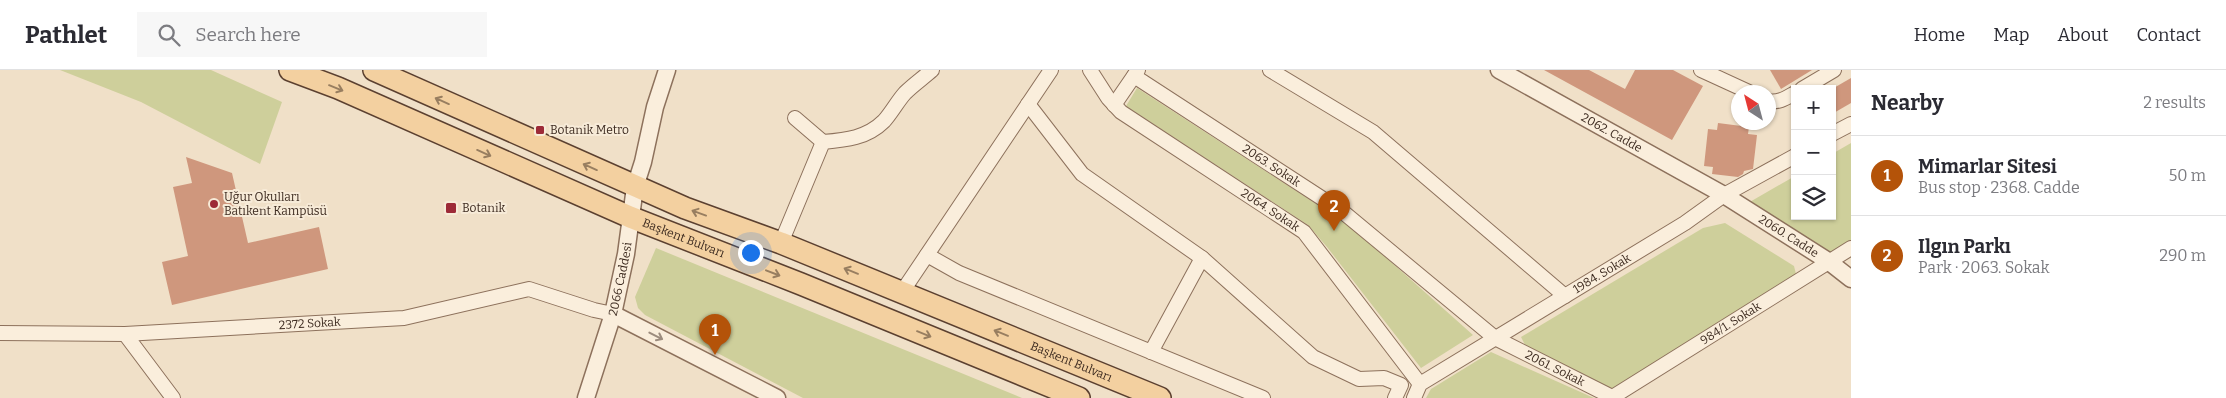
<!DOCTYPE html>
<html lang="en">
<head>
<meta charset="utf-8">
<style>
	body { margin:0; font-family:Bitter,serif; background:#f7f7f7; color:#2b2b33 }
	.controls { position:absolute; right:15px; top:15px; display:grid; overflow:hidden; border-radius:0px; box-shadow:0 1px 4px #0004 }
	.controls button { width:45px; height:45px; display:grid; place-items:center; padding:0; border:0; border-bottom:1px solid #e1e1e2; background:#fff; color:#2b2b33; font:25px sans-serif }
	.compass { position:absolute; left:1731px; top:15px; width:45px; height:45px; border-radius:50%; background:#fff; box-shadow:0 1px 4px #0004; rotate:324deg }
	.you { position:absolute; left:750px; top:182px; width:18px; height:18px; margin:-12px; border:4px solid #fff; border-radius:50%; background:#1a73e8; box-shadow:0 0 0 8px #1a73e833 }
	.badge { display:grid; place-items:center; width:32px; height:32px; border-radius:50%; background:#b45309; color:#fff; font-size:16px; font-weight:700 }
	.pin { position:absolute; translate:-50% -41px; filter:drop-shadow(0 1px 2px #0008) }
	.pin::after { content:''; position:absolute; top:26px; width:18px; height:15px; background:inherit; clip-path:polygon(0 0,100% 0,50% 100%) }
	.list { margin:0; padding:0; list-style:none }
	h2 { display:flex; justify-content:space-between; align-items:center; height:65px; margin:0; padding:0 20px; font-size:21px }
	h2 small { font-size:16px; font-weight:400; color:#7c7c81 }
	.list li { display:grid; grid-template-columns:32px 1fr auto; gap:15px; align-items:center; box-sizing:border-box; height:80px; padding:0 20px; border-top:1px solid #e1e1e2 }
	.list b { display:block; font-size:19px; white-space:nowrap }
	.list p { margin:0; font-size:16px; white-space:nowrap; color:#7c7c81 }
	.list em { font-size:16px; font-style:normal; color:#7c7c81 }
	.icon { flex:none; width:28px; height:28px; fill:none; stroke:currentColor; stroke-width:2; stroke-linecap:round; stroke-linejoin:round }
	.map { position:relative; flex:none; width:1851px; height:328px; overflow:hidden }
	header { display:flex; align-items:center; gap:30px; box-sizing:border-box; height:70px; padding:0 25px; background:#fff; border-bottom:1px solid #e1e1e2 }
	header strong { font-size:24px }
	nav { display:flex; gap:28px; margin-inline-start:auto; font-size:18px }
	.search { width:350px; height:45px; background:#f7f7f7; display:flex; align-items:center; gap:12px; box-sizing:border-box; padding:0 18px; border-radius:0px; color:#7c7c81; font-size:19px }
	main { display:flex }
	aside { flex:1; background:#fff }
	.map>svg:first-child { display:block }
	.green { fill:#cecf9b }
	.building { fill:#cf977d }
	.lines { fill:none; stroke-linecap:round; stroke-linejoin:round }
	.minor-casing { stroke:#8d715c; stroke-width:16 }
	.tertiary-casing { stroke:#8d715c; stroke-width:19 }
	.primary-casing { stroke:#5b4030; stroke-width:24 }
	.minor { stroke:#faeedc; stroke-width:14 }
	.tertiary { stroke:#faeedc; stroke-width:16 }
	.primary { stroke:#f3d0a0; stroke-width:21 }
	.oneway { stroke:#987e60 }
	.oneway2 { stroke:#9c8c7e }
	.poi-dot { fill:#9d2a37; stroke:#f7ebd8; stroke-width:2 }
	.labels { text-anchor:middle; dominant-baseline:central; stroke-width:4; stroke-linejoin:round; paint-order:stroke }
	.poi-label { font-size:12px; fill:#3d2b20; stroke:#f7ebd8; text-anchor:start }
	.street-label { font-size:12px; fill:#3d2b20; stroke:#f7ebd8 }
</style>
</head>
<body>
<header>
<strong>Pathlet</strong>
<div class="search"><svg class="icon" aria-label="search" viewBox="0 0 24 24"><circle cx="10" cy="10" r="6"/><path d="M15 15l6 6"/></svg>Search here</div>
<nav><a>Home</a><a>Map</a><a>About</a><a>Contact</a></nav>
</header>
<main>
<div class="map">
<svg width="1851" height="328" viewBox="0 0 1851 328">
	<rect width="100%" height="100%" fill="#f0e0c8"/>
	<g class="green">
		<path d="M60 0H211L282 32 260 94 141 32Z"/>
		<path d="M1137 18 1338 148 1363 167 1473 265 1421 298 1327 177 1308 155 1126 36Z"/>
		<path d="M1851 73V178L1830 187 1748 133 1795 106V146H1832V84Z"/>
		<path d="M1725 153 1794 196 1796 204 1793 211 1612 320 1525 275 1521 267 1703 158Z"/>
		<path d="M656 178 1022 328H803L645 245 638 238 635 227Z"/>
		<path d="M1491 282 1594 328H1426L1431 319Z"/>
	</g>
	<g class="building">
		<path d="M1544 0H1589L1625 19 1635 0H1673L1703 16 1672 70Z"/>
		<path d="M1770 0H1812L1781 19Z"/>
		<path d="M1851 8V33L1832 44V19Z"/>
		<path d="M1718 53 1749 57 1748 64 1757 65 1753 99 1744 101 1743 104 1738 107 1712 104 1713 97 1704 96 1708 59 1717 60Z"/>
		<path d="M186 87 232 103 248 173 319 157 328 199 172 235 162 192 188 186 173 117 192 113Z"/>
	</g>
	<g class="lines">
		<g class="minor-casing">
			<g id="minor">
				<path id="s1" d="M1090 0 1108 28 1121 42 1304 162 1420 314"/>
				<path d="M1270 0 1373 62 1565 226"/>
				<path d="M1701 0 1749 22"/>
				<path id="s2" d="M1134 6 1343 142 1495 268 1614 328"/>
				<path d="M1802 19 1834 0"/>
				<path d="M1768 31C1779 33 1786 28 1795 23"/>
				<path d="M1028 34 1082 104 1202 188 1313 287 1359 309 1384 308 1401 315 1395 328"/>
				<path d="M1114 35 1138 0"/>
				<path d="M795 48 823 72"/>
				<path d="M1832 64 1851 54"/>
				<path d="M781 173 823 72C846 70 867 68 884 51 892 42 897 32 905 23 913 15 923 8 932 0"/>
				<path d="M927 185 959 203 1263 328"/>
				<path d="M902 222 1051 0"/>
				<path id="s3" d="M0 263 125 264 404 248 529 219 594 240 613 244"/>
				<path d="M125 264 173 328"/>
				<path d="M1151 282 1202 188"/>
				<path id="s4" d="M1414 328 1420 314 1685 153 1724 125 1795 86"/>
				<path id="s5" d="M1611 328 1851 178"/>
			</g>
		</g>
		<g class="tertiary-casing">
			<g id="tertiary">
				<path id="s6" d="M1499 0 1724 125 1828 191 1851 209"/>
				<path d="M613 244 777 328"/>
				<path id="s7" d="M586 328 613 244 626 184 635 117 643 92 655 37 667 0"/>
			</g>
		</g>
		<g class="primary-casing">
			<g id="primary">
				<path id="s8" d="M290 0 338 18 630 147 801 214 1079 328"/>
				<path id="s9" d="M374 0 685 138 781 173 1160 328"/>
			</g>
		</g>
		<use href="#minor" class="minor"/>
		<use href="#tertiary" class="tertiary"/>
		<use href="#primary" class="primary"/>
	</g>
	<defs><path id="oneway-shaft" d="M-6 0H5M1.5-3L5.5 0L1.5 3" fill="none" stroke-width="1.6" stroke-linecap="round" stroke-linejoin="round" transform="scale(1.25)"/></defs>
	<g class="oneway">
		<use href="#oneway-shaft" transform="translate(336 18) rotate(22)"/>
		<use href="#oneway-shaft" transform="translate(442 31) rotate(-156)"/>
		<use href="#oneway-shaft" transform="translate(484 83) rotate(24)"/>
		<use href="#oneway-shaft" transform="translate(590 97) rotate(-156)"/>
		<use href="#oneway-shaft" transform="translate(699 143) rotate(-160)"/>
		<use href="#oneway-shaft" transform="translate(851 201) rotate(-158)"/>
		<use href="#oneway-shaft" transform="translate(773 203) rotate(21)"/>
		<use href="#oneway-shaft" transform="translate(1001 263) rotate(-158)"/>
		<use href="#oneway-shaft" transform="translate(924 264) rotate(22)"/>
	</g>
	<use class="oneway2" href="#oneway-shaft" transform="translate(656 266) rotate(27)"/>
	<g class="poi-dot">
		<rect x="535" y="55" width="10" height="10" rx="2.5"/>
		<circle cx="214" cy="134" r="5"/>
		<rect x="445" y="132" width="12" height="12" rx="2.5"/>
	</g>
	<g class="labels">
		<g class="poi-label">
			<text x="550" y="60">Botanik Metro</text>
			<text x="224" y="127">Uğur Okulları<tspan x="224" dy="14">Batıkent Kampüsü</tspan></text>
			<text x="462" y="138">Botanik</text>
		</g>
		<g class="street-label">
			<text stroke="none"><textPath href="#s6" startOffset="129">2062. Cadde</textPath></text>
			<text stroke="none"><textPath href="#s2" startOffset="164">2063. Sokak</textPath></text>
			<text stroke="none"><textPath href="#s1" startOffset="231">2064. Sokak</textPath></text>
			<text stroke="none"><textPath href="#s6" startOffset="334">2060. Cadde</textPath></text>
			<text stroke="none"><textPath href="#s8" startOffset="428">Başkent Bulvarı</textPath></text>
			<text stroke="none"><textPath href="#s4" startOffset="228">1984. Sokak</textPath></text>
			<text stroke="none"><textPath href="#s7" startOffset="124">2066 Caddesi</textPath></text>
			<text stroke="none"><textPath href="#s5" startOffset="141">984/1. Sokak</textPath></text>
			<text stroke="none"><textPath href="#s3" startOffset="310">2372 Sokak</textPath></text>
			<text stroke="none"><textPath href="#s9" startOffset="756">Başkent Bulvarı</textPath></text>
			<text stroke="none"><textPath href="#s2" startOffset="514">2061. Sokak</textPath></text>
		</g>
	</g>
</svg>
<div class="controls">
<button>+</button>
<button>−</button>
<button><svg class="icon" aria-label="layers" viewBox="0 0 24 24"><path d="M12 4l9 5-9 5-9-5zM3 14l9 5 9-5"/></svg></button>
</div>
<svg class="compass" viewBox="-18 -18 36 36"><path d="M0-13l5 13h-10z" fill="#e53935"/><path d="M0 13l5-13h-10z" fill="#7c7c81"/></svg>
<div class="you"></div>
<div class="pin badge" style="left:715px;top:285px">1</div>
<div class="pin badge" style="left:1334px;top:161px">2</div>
</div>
<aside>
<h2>Nearby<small>2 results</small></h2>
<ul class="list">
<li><span class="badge">1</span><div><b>Mimarlar Sitesi</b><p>Bus stop · 2368. Cadde</p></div><em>50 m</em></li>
<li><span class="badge">2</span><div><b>Ilgın Parkı</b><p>Park · 2063. Sokak</p></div><em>290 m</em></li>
</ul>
</aside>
</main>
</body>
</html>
